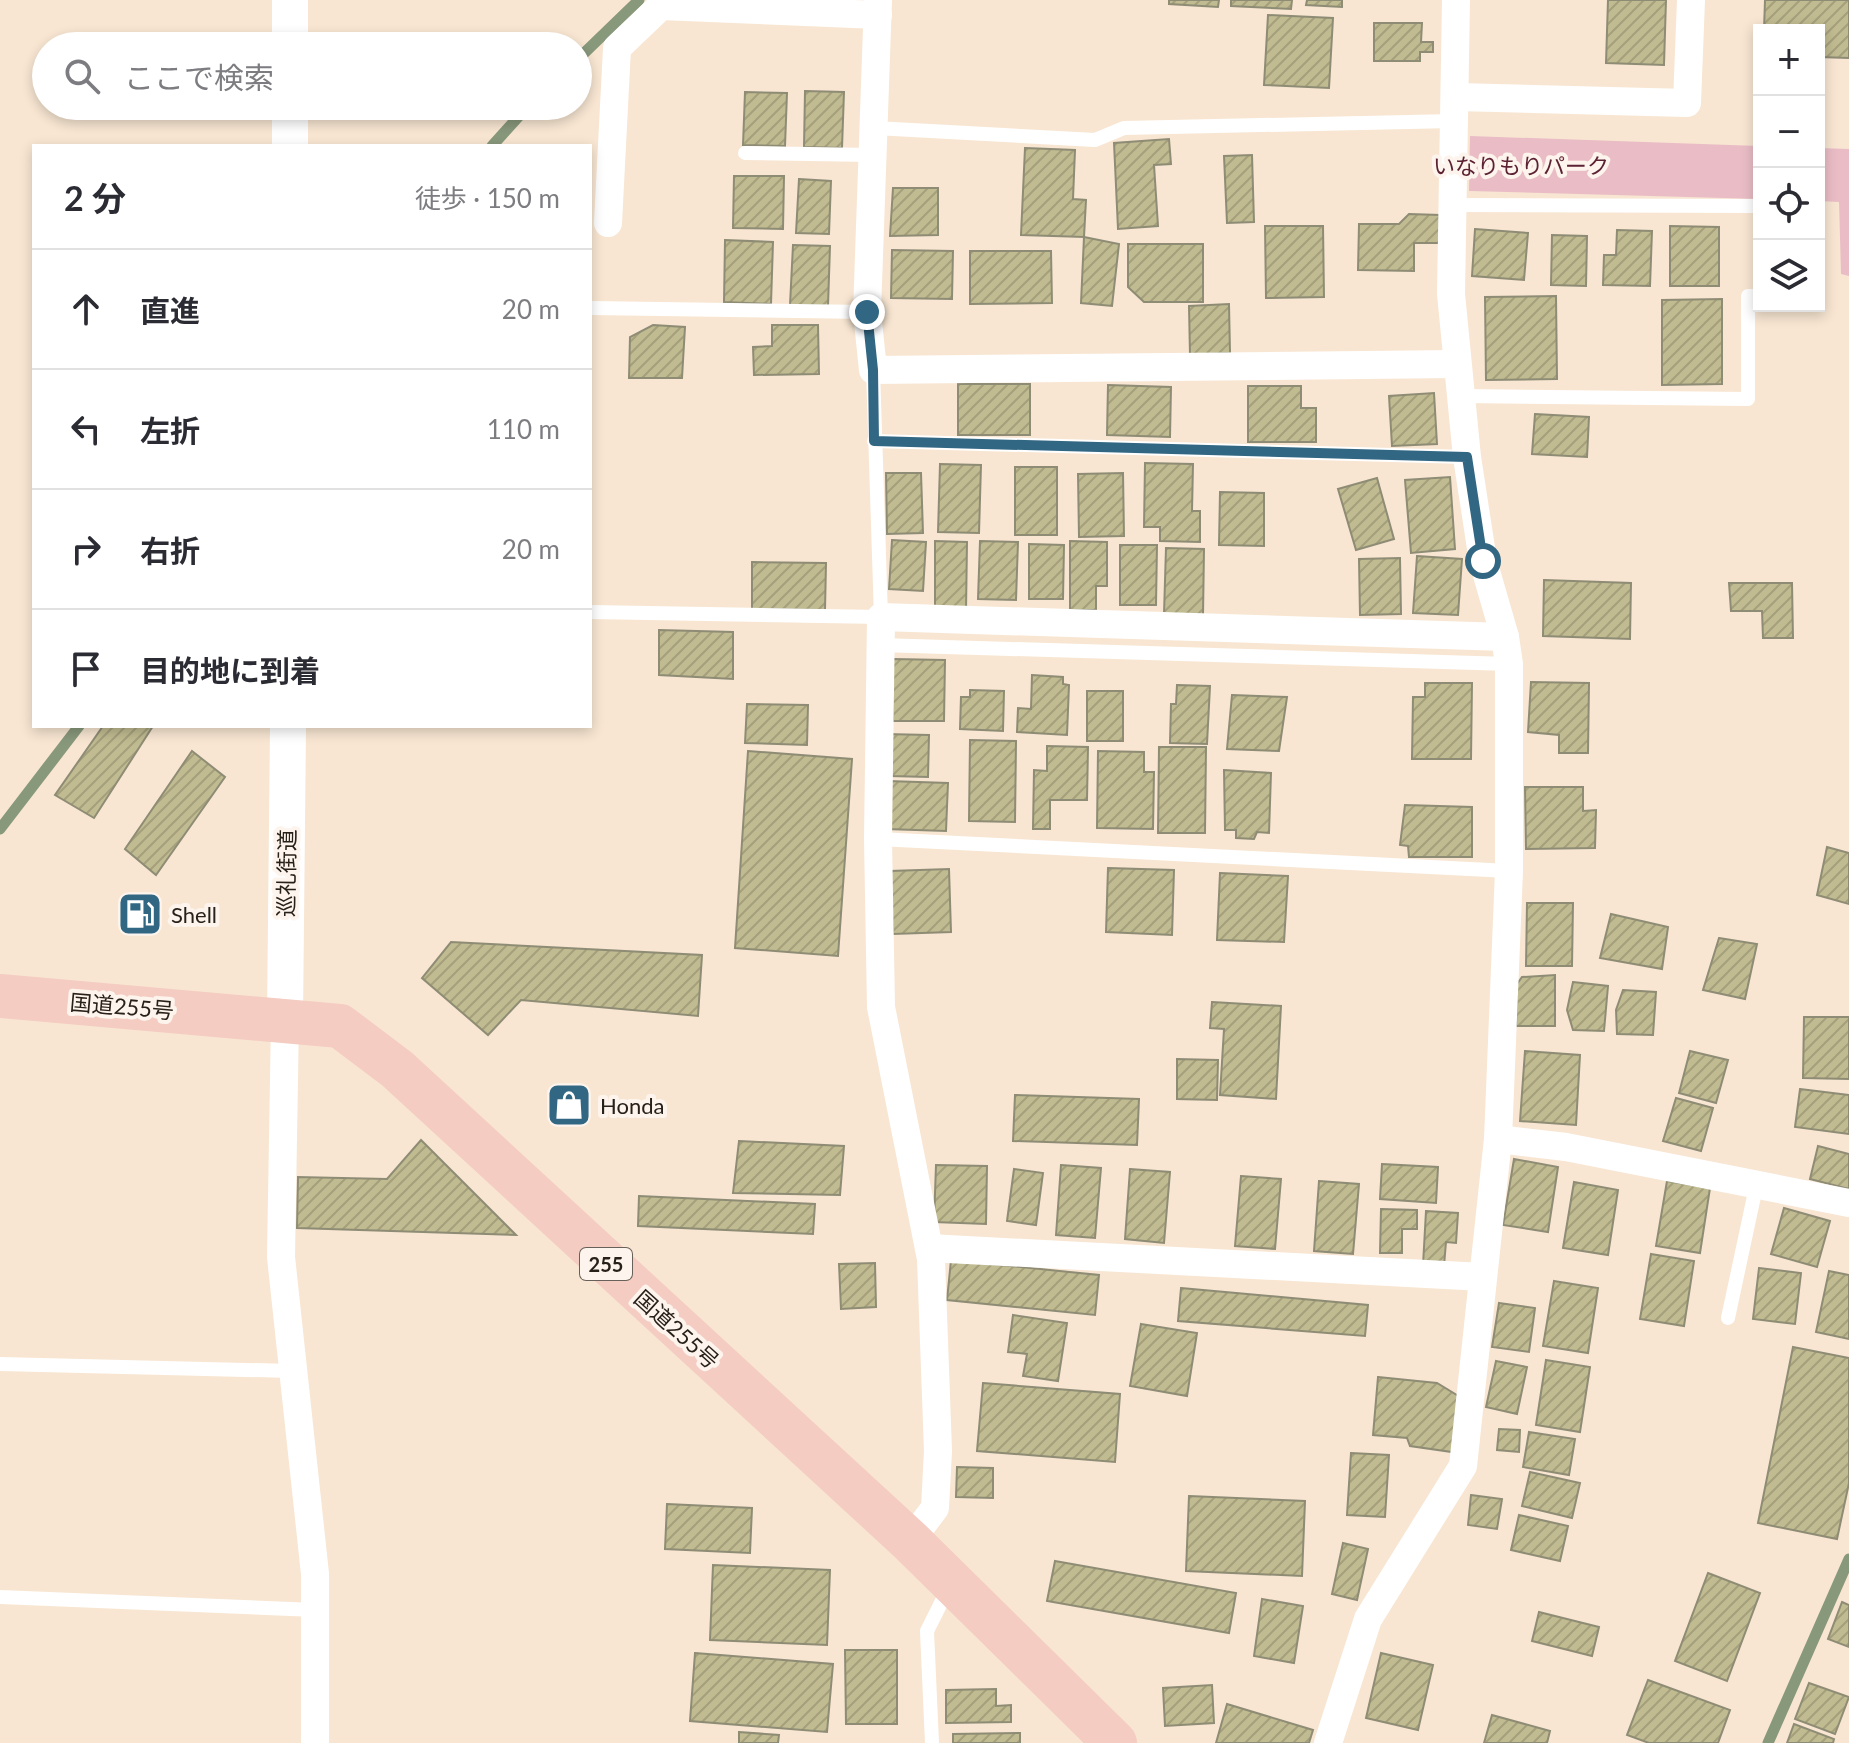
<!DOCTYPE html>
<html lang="ja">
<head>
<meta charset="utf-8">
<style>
	body { margin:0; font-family:Lato,"Noto Sans JP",sans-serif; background:#f7f7f7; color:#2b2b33 }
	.controls { position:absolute; right:24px; top:24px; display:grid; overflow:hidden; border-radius:0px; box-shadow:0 4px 12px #0003 }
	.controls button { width:72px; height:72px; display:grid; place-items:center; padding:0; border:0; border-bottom:2px solid #e1e1e2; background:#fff; color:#2b2b33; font:40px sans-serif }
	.stop { position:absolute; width:24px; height:24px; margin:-18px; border:6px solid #326783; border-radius:50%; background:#fff }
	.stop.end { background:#326783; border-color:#fff; box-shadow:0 2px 8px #0008 }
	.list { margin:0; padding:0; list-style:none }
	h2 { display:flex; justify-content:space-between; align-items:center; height:104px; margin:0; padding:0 32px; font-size:34px }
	h2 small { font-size:26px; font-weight:400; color:#7c7c81 }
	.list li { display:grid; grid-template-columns:52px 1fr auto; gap:24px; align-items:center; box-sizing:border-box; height:120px; padding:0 32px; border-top:2px solid #e1e1e2 }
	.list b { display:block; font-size:30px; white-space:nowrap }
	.list em { font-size:26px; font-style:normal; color:#7c7c81 }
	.icon { flex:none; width:44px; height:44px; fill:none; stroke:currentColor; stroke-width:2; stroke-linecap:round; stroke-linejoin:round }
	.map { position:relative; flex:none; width:1849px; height:1743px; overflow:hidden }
	.search { position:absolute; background:#fff; box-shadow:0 4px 12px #0003; left:32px; top:32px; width:560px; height:88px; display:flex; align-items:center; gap:20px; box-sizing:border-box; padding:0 28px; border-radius:44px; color:#7c7c81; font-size:30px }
	.panel { position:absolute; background:#fff; box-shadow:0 4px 12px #0003; left:32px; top:144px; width:560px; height:584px; border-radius:0px }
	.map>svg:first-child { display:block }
	.green { fill:#eabdc6 }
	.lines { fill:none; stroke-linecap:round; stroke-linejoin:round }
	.stream { stroke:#88987b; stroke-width:11 }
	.building { fill:url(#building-hatch); stroke:#8e8c75; stroke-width:2 }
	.service { stroke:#fff; stroke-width:14 }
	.minor { stroke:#fff; stroke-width:28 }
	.tertiary { stroke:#fff; stroke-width:36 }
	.trunk { stroke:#f4ccc2; stroke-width:44 }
	.route { stroke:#326783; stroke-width:10 }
	.labels { text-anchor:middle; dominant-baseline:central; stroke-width:8; stroke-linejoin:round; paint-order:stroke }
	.shield { fill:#fdf5ed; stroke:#686159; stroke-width:2 }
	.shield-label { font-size:20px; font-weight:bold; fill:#28211a }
	.park-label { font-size:22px; fill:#5c2133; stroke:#fdf5ed }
	.street-label { font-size:22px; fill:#28211a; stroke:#fdf5ed }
	.poi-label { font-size:22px; fill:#28211a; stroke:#fdf5ed; text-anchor:start }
</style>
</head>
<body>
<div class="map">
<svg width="1849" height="1743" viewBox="0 0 1849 1743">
	<defs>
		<pattern id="building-hatch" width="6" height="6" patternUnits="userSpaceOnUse" patternTransform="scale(2)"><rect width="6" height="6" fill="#c0bb90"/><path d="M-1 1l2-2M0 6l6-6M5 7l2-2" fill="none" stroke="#a5a07c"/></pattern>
	</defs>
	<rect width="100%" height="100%" fill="#f8e6d2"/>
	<g class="green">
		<path d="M1470 136 1759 146V199L1469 191Z"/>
		<path d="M1819 148 1849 149V276L1841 274 1839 202 1819 201Z"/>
	</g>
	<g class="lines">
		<g class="stream">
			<path d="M578 59 639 0"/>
			<path d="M492 146 528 106"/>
			<path d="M0 829 79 726"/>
			<path d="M1768 1743 1849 1559"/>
		</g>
	</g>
	<g class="building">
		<path d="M1169 0H1219L1218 7 1169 4Z"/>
		<path d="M1231 0H1292L1291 9 1231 6Z"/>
		<path d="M1307 0H1342V7L1306 5Z"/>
		<path d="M1608 0H1666L1664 65 1606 63Z"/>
		<path d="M1765 0H1849V58L1819 57V30H1764Z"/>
		<path d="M1268 15 1333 18 1329 88 1264 85Z"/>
		<path d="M1374 23H1422L1421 42H1433V52H1420V61H1374Z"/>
		<path d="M805 91 844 92 842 148 804 147Z"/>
		<path d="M745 92 787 93 785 146 743 145Z"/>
		<path d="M1169 139 1171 164 1154 165 1158 226 1118 229 1114 143Z"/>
		<path d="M1025 148 1075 150 1073 199 1086 200 1084 237 1021 235Z"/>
		<path d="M1252 155 1254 222 1227 223 1224 156Z"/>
		<path d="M734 176H784L783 229 733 228Z"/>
		<path d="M799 179 831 181 829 234 796 233Z"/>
		<path d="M893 188H938V235L890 236Z"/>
		<path d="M1409 214 1440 215 1439 243H1414V271L1358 270 1359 224H1399Z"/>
		<path d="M1265 226H1323L1324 297 1266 298Z"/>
		<path d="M1670 226 1719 227V286H1670Z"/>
		<path d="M1475 229 1528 233 1524 280 1472 276Z"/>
		<path d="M1617 230 1652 231 1650 286 1603 285 1604 255H1616Z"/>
		<path d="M1552 235 1587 236 1586 286 1551 285Z"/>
		<path d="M1084 237 1119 244 1112 306 1081 303Z"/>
		<path d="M725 240 773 242 771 304 724 302Z"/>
		<path d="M1128 244H1203V302H1144L1128 287Z"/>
		<path d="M793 245 830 246 828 306 790 305Z"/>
		<path d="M892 250 953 251 952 299 891 298Z"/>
		<path d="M970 251H1051L1052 303 970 304Z"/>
		<path d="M1556 296 1557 379 1486 380 1485 297Z"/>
		<path d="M1722 299V384L1662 385V300Z"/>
		<path d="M1229 304 1230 353 1190 355 1189 306Z"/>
		<path d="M653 325 685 327 682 378H629L630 337Z"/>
		<path d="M772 325H818L819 374 754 375 753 347 772 346Z"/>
		<rect x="958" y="384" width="72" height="51"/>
		<path d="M1108 385 1171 387 1170 437 1107 435Z"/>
		<path d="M1248 386H1301V408H1316V442H1248Z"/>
		<path d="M1434 393 1437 444 1392 446 1389 396Z"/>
		<path d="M1535 414 1589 417 1587 457 1532 454Z"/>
		<path d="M1145 463 1193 464 1192 511H1200V542L1160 541V527H1144Z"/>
		<path d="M940 464 981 465 979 533 938 532Z"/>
		<rect x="1015" y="467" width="42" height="68"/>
		<path d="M886 473H921L923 533 887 534Z"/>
		<path d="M1123 473 1124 536 1079 537 1078 474Z"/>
		<path d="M1450 477 1455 549 1411 553 1405 480Z"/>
		<path d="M1377 478 1394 539 1356 550 1338 489Z"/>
		<path d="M1220 492 1264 493V546L1219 545Z"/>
		<path d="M892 540 926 542 923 591 889 589Z"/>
		<path d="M935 541 967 542 966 611 935 610Z"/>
		<path d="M980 541 1018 542 1016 600 978 599Z"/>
		<path d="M1070 541 1107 542V586H1096V610H1070Z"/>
		<path d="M1029 544 1064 545 1063 599H1029Z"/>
		<path d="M1120 545H1157L1156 605H1120Z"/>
		<path d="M1166 548 1204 549 1203 615 1164 614Z"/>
		<path d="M1417 556 1462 559 1458 615 1413 613Z"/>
		<path d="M1400 558 1401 614 1360 615 1359 559Z"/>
		<path d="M752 562 826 563 825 610 752 609Z"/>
		<path d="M1544 580 1631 583 1630 639 1543 636Z"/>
		<path d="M1729 583H1792L1793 638H1763L1762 611H1731Z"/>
		<path d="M659 630 733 632V679L659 675Z"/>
		<path d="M893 659 945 660 944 721H893Z"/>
		<path d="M1032 675 1063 677V684L1069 685 1067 735 1017 732 1018 708 1031 709Z"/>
		<path d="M1531 682 1589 683 1588 753H1559V735L1528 732Z"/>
		<path d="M1425 683H1472L1471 759H1412L1413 697H1425Z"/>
		<path d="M1177 685 1210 686 1207 744 1170 743 1171 704H1176Z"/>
		<path d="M970 690 1004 691 1003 731 960 729 961 697H970Z"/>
		<rect x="1087" y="691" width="36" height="50"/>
		<path d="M1232 695 1287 697 1279 751 1227 749Z"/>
		<path d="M747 704 808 705 807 745 745 743Z"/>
		<path d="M103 726H153L94 818 55 795Z"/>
		<path d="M885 734 929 735 928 777 890 776Z"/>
		<path d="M970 740 1016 741 1015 822 969 821Z"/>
		<path d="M1047 746 1088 747 1087 800H1050V829H1033L1034 770 1047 771Z"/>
		<path d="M1159 747H1206L1205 833H1158Z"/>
		<path d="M192 751 225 777 156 875 125 849Z"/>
		<path d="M748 751 852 759 838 956 735 948Z"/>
		<path d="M1098 751 1144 752V772H1154L1153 829 1097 828Z"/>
		<path d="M1224 770 1271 773 1269 833 1257 832 1254 839 1236 838V830H1225Z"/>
		<path d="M888 781 948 783 946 831 886 829Z"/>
		<path d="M1525 787H1583V811L1596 810 1595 848 1526 849Z"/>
		<path d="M1405 805 1472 807V857H1409L1408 846 1400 845Z"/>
		<path d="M1827 847 1849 853V904L1817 895Z"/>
		<path d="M1108 868 1174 870 1172 935 1106 932Z"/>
		<path d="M949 869 951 932 893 934 890 871Z"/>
		<path d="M1220 873 1288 876 1284 942 1217 940Z"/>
		<path d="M1527 903H1573L1572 966H1526Z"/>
		<path d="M1611 914 1668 927 1662 969 1600 958Z"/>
		<path d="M1719 938 1757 944 1745 999 1703 990Z"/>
		<path d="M451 942 702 955 698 1016 521 1000 488 1035 422 978Z"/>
		<path d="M1555 975V1026H1516L1517 984 1522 977Z"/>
		<path d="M1573 982 1608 986 1604 1031 1573 1030 1567 1010Z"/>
		<path d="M1623 990 1656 992 1653 1035 1617 1034 1616 1010Z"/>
		<path d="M1212 1002 1281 1006 1276 1099 1220 1095 1224 1029 1210 1028Z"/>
		<path d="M1804 1017H1849V1079L1803 1078Z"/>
		<path d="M1525 1051 1580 1055 1576 1125 1520 1121Z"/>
		<path d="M1690 1051 1728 1060 1716 1103 1679 1093Z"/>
		<path d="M1177 1059 1218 1060 1217 1100 1177 1099Z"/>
		<path d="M1800 1089 1849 1095V1134L1795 1127Z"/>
		<path d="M1015 1095 1139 1099 1137 1145 1013 1141Z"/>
		<path d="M1676 1098 1713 1108 1701 1151 1663 1141Z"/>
		<path d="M421 1140 516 1235 297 1228 298 1177 387 1179Z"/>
		<path d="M739 1141 844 1146 840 1195 733 1193Z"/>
		<path d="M1818 1146 1849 1154V1189L1810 1179Z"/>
		<path d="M1514 1159 1558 1167 1548 1232 1503 1225Z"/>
		<path d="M1382 1164 1438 1167 1436 1203 1380 1199Z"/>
		<path d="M936 1165 987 1166 986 1224 934 1222Z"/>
		<path d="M1061 1165 1101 1168 1095 1238 1056 1235Z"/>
		<path d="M1014 1169 1043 1173 1036 1225 1007 1221Z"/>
		<path d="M1130 1169 1170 1172 1164 1243 1125 1239Z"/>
		<path d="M1241 1176 1281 1179 1275 1249 1235 1246Z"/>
		<path d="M1319 1181 1359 1184 1353 1254 1314 1251Z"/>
		<path d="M1667 1181 1710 1188 1700 1253 1656 1246Z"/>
		<path d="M1574 1182 1618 1190 1608 1255 1563 1248Z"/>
		<path d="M639 1196 815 1204 813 1234 638 1226Z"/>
		<path d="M1784 1208 1830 1221 1817 1267 1771 1254Z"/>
		<path d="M1381 1209 1417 1210V1229H1402V1253H1380Z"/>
		<path d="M1426 1211 1458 1213 1456 1243 1446 1242 1444 1266 1423 1265Z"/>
		<path d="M1651 1254 1694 1261 1684 1326 1640 1319Z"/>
		<path d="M951 1260 1099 1275 1095 1315 947 1300Z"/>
		<path d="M875 1263 876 1307 841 1309 839 1264Z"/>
		<path d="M1759 1268 1801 1273 1795 1324 1753 1319Z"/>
		<path d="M1829 1271 1849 1275V1339L1816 1332Z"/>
		<path d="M1554 1281 1598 1288 1588 1353 1543 1346Z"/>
		<path d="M1181 1288 1368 1305 1365 1336 1178 1321Z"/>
		<path d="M1499 1303 1535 1308 1529 1352 1492 1347Z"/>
		<path d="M1013 1315 1067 1323 1058 1381 1023 1376 1027 1354 1008 1352Z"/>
		<path d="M1141 1324 1197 1333 1187 1396 1130 1386Z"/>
		<path d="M1793 1347 1849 1358V1483L1837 1539 1758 1523Z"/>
		<path d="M1546 1360 1590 1367 1580 1432 1536 1425Z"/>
		<path d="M1496 1361 1527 1367 1517 1414 1486 1407Z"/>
		<path d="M1378 1377 1437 1383 1460 1397 1452 1452 1410 1446 1407 1438 1373 1435Z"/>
		<path d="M983 1383 1120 1394 1115 1462 977 1451Z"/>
		<path d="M1499 1429 1520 1430 1519 1452 1497 1450Z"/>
		<path d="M1529 1432 1575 1439 1569 1475 1523 1467Z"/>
		<path d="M1351 1453 1389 1455 1385 1517 1347 1515Z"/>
		<path d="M957 1467 993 1468V1498L956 1497Z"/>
		<path d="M1530 1472 1580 1483 1572 1518 1522 1506Z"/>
		<path d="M1471 1495 1502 1499 1497 1529 1468 1525Z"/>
		<path d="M1189 1496 1305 1501 1302 1576 1186 1571Z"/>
		<path d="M667 1504 752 1508 750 1553 665 1549Z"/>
		<path d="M1519 1515 1568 1526 1560 1561 1511 1550Z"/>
		<path d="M1343 1543 1368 1549 1357 1600 1332 1594Z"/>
		<path d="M1055 1561 1236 1593 1229 1633 1047 1601Z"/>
		<path d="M713 1565 830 1570 827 1645 710 1640Z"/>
		<path d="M1708 1573 1760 1593 1727 1681 1675 1661Z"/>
		<path d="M1262 1599 1303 1606 1294 1663 1254 1656Z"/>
		<path d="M1842 1602 1849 1605V1647L1828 1639Z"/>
		<path d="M1539 1612 1599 1627 1592 1656 1532 1641Z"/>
		<path d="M845 1650H897V1724H846Z"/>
		<path d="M695 1653 833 1664 827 1732 690 1721Z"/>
		<path d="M1381 1653 1433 1665 1418 1730 1366 1718Z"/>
		<path d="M1648 1680 1730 1710 1718 1743H1649L1627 1735Z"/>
		<path d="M1809 1683 1849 1697 1835 1734 1795 1719Z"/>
		<path d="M1212 1685 1214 1723 1165 1726 1163 1688Z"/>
		<path d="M996 1689V1706L1011 1705V1722L946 1723V1690Z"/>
		<path d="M1227 1704 1313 1730 1309 1743H1216Z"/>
		<path d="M1492 1715 1550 1731 1547 1743H1484Z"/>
		<path d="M1794 1724 1834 1739 1833 1743H1787Z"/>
		<path d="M739 1732 779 1735 778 1743H739Z"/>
		<path d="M1020 1733V1743H953V1734Z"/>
	</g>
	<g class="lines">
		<g class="service">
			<path d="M875 128 1095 140 1124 128 1454 121"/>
			<path d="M745 153 872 155"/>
			<path d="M1451 205 1754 206"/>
			<path d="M590 308 867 312"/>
			<path d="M1460 396 1748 399V296H1759"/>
			<path d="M874 441 1467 457"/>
			<path d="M590 612 881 617 873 370"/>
			<path d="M880 645 1509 664"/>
			<path d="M878 839 1509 871"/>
			<path d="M1728 1318 1756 1187"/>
			<path d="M0 1364 292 1371"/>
			<path d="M0 1597 315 1610"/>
			<path d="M932 1743 927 1631 950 1585"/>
		</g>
		<g class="minor">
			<path d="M878 0 867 312 873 370 1457 364"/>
			<path d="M1456 97 1687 103 1691 0"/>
			<path d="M608 223 617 48 661 6 878 15"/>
			<path d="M285 1020 281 1257 315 1574V1743"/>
			<path d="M1498 1139 1566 1147 1849 1203"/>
			<path d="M929 1248 1483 1277"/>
			<path d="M910 1541 935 1508 938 1451 931 1259 881 1007 878 839 881 617 1505 637"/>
			<path d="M1328 1743 1368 1619 1463 1466 1498 1139 1509 871V664L1505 637 1483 561 1467 457 1451 294 1456 0"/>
		</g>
		<g class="tertiary">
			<path d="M290 46V0"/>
			<path d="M290 146V106"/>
			<path d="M285 1020 288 726"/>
		</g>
		<path class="trunk" d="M0 996 340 1026 397 1069 910 1541 1115 1743"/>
	</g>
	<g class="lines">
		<path class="route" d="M867 312 873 370 874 441 1467 457 1483 561"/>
	</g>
	<defs>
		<g id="fuel-square" transform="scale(2.3)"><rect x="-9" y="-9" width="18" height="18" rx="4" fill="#326783" stroke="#fdf5ed"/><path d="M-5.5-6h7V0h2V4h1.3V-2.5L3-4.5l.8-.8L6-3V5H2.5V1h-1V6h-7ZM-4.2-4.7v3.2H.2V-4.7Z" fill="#fff"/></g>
		<g id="shop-square" transform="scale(2.3)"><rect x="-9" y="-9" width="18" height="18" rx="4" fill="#326783" stroke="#fdf5ed"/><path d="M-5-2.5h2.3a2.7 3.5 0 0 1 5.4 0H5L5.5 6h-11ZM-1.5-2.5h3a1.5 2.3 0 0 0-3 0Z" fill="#fff"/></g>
	</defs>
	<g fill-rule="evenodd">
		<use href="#fuel-square" x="140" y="914"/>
		<use href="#shop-square" x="569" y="1105"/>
	</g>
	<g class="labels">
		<rect class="shield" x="580" y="1248" width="52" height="32" rx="6"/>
		<g class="shield-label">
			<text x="606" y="1264">255</text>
		</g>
		<g class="park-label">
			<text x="1521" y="165">いなりもりパーク</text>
		</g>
		<g class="street-label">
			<text transform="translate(286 873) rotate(-89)">巡礼街道</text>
			<text transform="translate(122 1006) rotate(5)">国道255号</text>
			<text transform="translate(677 1329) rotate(42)">国道255号</text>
		</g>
		<g class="poi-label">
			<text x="171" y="914">Shell</text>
			<text x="600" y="1105">Honda</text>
		</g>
	</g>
</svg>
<div class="controls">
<button>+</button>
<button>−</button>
<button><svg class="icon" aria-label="locate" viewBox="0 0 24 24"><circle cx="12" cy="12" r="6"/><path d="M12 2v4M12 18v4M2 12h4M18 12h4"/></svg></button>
<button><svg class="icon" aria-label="layers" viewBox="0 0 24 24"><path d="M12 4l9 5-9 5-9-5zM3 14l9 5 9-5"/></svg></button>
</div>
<div class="stop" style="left:1483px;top:561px"></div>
<div class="stop end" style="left:867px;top:312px"></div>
<div class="search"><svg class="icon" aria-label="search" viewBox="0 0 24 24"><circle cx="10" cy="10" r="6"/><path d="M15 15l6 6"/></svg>ここで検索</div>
<section class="panel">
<h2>2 分<small>徒歩 · 150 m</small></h2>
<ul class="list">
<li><svg class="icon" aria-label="ahead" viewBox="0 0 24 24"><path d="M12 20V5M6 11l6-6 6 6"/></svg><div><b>直進</b></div><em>20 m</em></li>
<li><svg class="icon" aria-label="left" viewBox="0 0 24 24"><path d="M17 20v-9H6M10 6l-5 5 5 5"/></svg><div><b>左折</b></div><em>110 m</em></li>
<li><svg class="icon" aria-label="right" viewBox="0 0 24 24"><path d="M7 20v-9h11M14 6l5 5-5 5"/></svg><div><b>右折</b></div><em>20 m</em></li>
<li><svg class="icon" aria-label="arrive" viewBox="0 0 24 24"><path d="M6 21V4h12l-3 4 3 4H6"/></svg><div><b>目的地に到着</b></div></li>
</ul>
</section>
</div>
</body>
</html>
